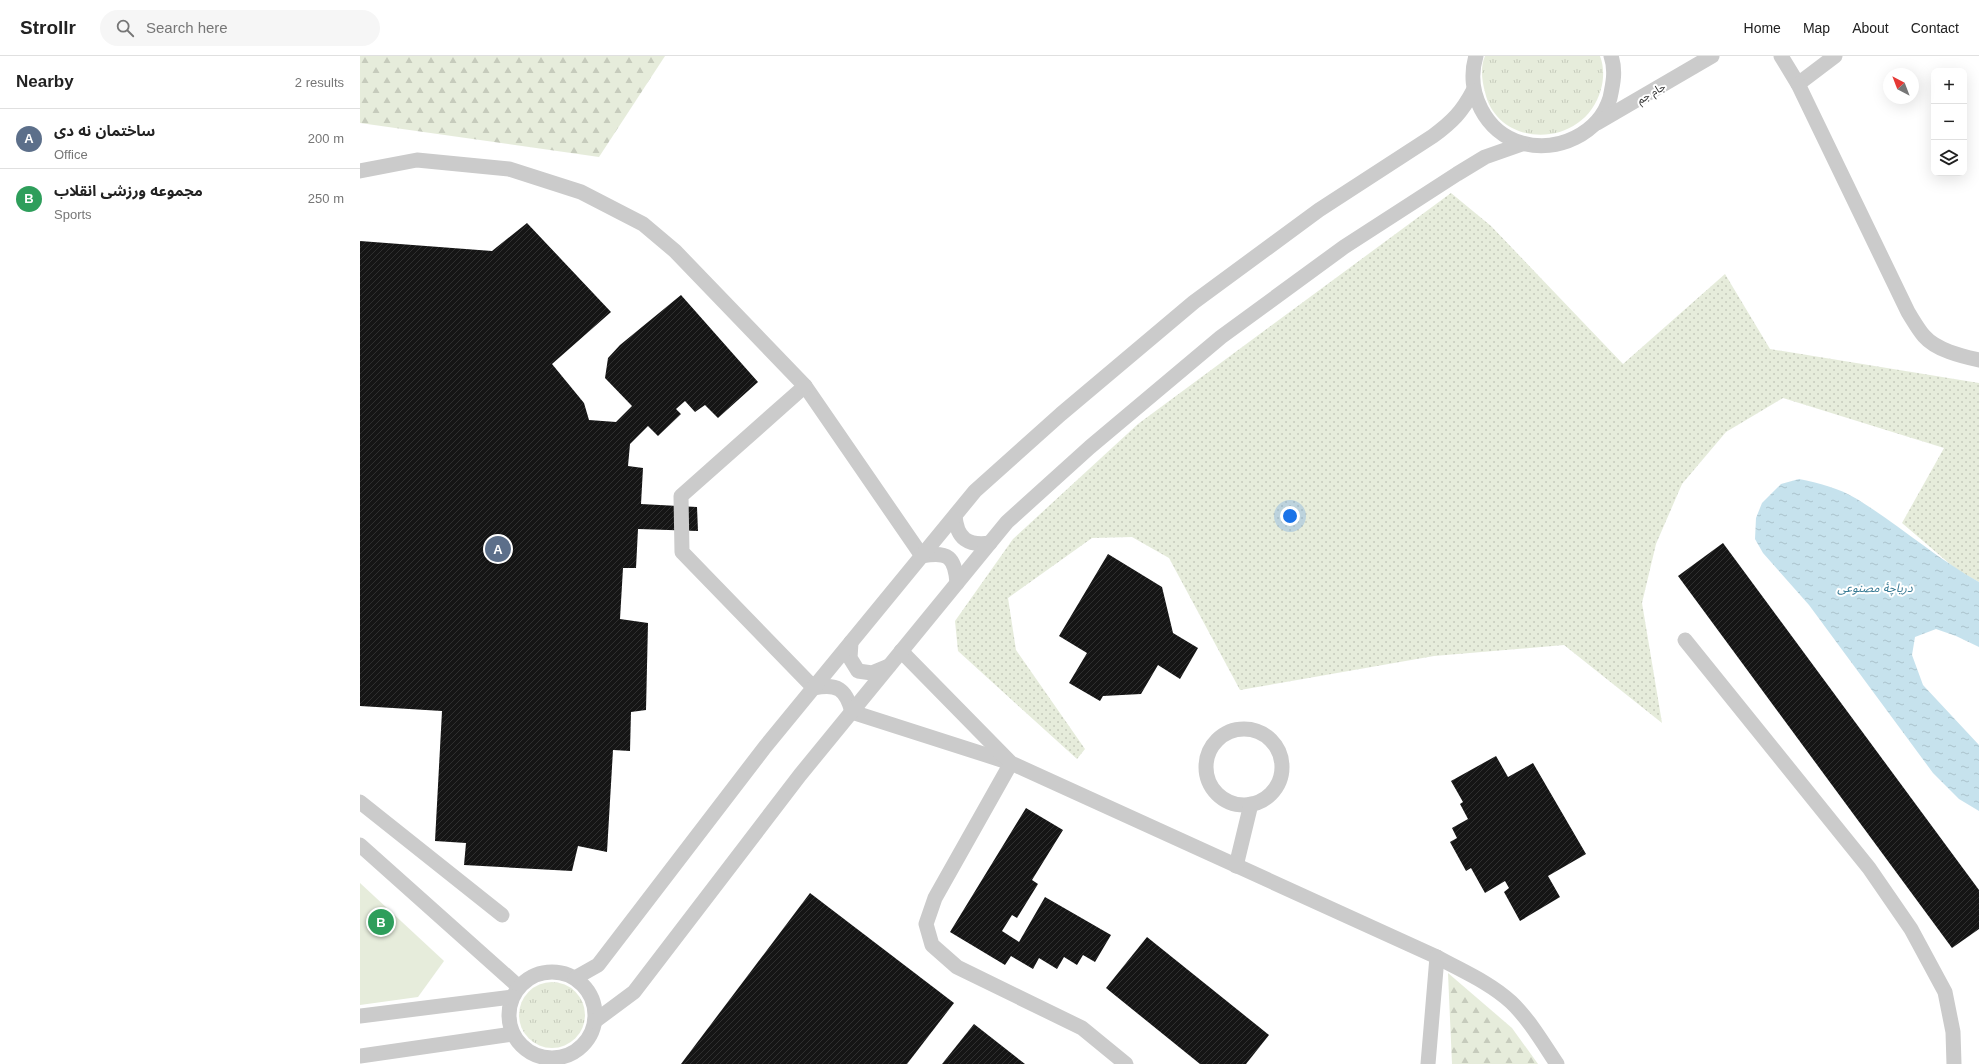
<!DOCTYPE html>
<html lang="en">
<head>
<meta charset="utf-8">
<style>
	body { margin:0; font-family:Arial,"Noto Sans Arabic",sans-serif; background:#f6f6f6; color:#222 }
	.controls { position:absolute; right:12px; top:12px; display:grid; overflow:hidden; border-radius:8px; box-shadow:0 4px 16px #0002 }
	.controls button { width:36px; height:36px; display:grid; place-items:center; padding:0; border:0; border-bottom:1px solid #e0e0e0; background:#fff; color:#222; font:20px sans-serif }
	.compass { position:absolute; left:1523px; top:12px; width:36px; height:36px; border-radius:50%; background:#fff; box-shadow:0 4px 16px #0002; rotate:318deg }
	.you { position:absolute; left:930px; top:460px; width:14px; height:14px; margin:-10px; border:3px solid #fff; border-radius:50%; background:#1a73e8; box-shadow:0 0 0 6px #1a73e833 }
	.badge { display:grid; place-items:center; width:26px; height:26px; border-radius:50%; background:#0b8043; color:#fff; font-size:13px; font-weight:700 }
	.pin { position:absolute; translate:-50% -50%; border:2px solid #fff; box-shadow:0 1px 4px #0006 }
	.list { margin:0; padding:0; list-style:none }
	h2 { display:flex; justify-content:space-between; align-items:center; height:52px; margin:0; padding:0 16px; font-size:17px }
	h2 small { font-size:13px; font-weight:400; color:#767676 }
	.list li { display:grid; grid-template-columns:26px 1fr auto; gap:12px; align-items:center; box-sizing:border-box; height:60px; padding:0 16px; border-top:1px solid #e0e0e0 }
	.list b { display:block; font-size:15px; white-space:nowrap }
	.list p { margin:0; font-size:13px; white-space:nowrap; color:#767676 }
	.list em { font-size:13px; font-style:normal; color:#767676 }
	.icon { flex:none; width:22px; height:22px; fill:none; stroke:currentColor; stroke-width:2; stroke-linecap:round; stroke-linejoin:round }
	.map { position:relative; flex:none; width:1619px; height:1008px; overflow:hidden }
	header { display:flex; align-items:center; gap:24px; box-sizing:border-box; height:56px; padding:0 20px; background:#fff; border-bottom:1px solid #e0e0e0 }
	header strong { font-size:19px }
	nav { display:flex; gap:22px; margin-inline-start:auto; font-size:14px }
	.search { width:280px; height:36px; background:#f6f6f6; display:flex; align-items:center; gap:10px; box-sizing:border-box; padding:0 14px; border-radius:22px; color:#767676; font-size:15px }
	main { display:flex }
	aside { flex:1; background:#fff }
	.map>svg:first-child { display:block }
	.grass { fill:url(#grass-tufts) }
	.forest { fill:url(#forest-firs) }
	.park { fill:#e6ecdb }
	.garden { fill:url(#garden-dots) }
	.water { fill:url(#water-ripples) }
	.building { fill:url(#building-hatch) }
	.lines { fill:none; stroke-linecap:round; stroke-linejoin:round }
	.lane { stroke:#cbcbcb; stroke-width:15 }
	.labels { text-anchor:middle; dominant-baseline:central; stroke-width:4; stroke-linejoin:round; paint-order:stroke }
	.street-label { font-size:11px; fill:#2e2e2e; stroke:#fff }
	.water-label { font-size:12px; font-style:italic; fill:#387a94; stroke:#fff }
</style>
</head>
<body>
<header>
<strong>Strollr</strong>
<div class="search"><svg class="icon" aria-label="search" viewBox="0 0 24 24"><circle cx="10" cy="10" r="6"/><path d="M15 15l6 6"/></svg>Search here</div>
<nav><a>Home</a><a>Map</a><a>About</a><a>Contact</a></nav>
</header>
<main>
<aside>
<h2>Nearby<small>2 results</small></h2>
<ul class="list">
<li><span class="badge" style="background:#5c6f8a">A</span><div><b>ساختمان نه دی</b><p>Office</p></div><em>200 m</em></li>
<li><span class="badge" style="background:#2e9e5b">B</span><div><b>مجموعه ورزشی انقلاب</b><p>Sports</p></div><em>250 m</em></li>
</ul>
</aside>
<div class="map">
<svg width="1619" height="1008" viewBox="0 0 1619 1008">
	<defs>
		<pattern id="grass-tufts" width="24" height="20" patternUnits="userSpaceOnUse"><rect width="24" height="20" fill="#e6ecdb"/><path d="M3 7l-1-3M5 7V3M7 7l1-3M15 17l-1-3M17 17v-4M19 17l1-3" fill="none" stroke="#c6cbbc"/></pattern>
		<pattern id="forest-firs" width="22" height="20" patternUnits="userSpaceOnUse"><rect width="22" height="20" fill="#e6ecdb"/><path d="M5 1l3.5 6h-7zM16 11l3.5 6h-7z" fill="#c6cbbc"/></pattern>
		<pattern id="garden-dots" width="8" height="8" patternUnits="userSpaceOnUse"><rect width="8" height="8" fill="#e6ecdb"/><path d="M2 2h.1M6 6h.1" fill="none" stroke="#c6cbbc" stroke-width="1.8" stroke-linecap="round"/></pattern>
		<pattern id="water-ripples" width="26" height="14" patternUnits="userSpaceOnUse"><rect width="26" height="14" fill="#c6e2ed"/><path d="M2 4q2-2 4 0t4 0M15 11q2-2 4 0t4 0" fill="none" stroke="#aac2cc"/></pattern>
		<pattern id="building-hatch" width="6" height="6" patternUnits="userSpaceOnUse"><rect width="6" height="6" fill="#151515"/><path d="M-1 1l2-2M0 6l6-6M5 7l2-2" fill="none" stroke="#2f2f2f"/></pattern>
	</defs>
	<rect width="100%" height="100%" fill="#fff"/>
	<g class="grass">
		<path d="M1125 0H1240C1244 10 1244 23 1241 33 1225 93 1138 94 1125 36 1122 25 1120 11 1125 0Z"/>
		<circle cx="192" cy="959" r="33"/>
	</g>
	<g class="forest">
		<path d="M0 0H305L239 101 0 67Z"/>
		<path d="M1088 917 1152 972 1178 1008H1092Z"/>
	</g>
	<path class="park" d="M0 827 84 905 58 941 0 949Z"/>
	<path class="garden" d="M1091 137 1131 170 1263 308 1365 218 1410 293 1619 327V526L1597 514 1542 467 1584 392 1423 342 1366 376 1322 428 1296 488 1282 547 1302 667 1204 589 1074 600 880 634 809 502 772 481 732 482 648 542 656 594 725 693 717 703 598 595 595 565 653 483 778 368Z"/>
	<path class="water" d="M1439 423C1459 427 1479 432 1497 443 1539 469 1576 502 1619 526V591L1596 580 1576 573 1555 581 1552 599 1563 629 1619 689V755L1599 743 1573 717 1449 549 1403 497 1395 483 1396 462 1402 447 1421 428Z"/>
	<g class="building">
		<path d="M167 167 251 256 192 308 224 347 229 364 256 366 272 350 245 322 248 302 260 289 321 239 398 326 358 362 345 349 335 356 325 345 316 353 321 358 298 380 288 370 270 388 268 410 283 412 281 448 337 451 338 475 278 473 276 512H263L260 563 288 567 286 654 271 656 270 695 253 694 247 796 218 790 212 815 104 809 106 787 75 785 82 655 0 650V185L132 195Z"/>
		<path d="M1363 487 1619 834V873L1592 892 1318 520Z"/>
		<path d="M748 498 802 531 813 577 838 592 820 623 798 609 781 638 743 640 740 645 709 627 727 597 699 580Z"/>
		<path d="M1136 700 1148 721 1173 707 1226 798 1188 820 1200 841 1160 865 1144 836 1149 832 1145 825 1125 837 1111 812 1106 815 1090 786 1097 782 1092 772 1108 763 1100 748 1103 746 1091 725Z"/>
		<path d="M666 752 703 774 672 824 678 828 657 862 652 859 642 875 659 886 685 841 751 879 735 906 723 899 717 909 704 901 697 913 679 902 673 913 651 900 645 909 590 876Z"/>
		<path d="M450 837 594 947 547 1008H321Z"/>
		<path d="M787 881 909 979 886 1008H840L746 932Z"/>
		<path d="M614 968 665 1008H582Z"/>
	</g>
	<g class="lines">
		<g class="lane">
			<path d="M1116 0C1105 35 1125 77 1162 87 1197 97 1239 78 1250 42 1253 28 1256 14 1251 0"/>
			<path d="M1421 0 1438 28 1475 0"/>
			<path d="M1438 28 1548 256C1553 264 1558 273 1564 280 1576 294 1601 300 1619 304"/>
			<path d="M1237 67 1352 0"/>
			<path d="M0 115 57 104 149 113 221 136 283 168 315 195 445 330 562 500C588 495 595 501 597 527"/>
			<path d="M445 330 321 440 322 496 454 632C477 627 486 633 492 656L651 707 575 842 566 868 572 889 597 911 722 972 766 1008"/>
			<path d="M595 460C597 483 608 490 630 487"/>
			<path d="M1325 584 1509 812 1551 873 1585 936 1593 976 1594 1008"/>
			<path d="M491 586 490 602 498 615 512 617 529 610"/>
			<path d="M541 595 651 707 1077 901C1102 915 1129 926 1151 946 1169 963 1183 987 1197 1008"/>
			<circle cx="884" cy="711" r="38"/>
			<path d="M0 746 142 859"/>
			<path d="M0 789 159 931"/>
			<path d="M876 810 891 748"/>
			<circle cx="192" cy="959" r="43"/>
			<path d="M215 922 238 909 405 691 615 435 701 358 834 246 959 154 1073 80C1092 66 1102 56 1113 35"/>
			<path d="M0 960 152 941"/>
			<path d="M235 965 274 936 440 719 647 466 730 391 861 281 984 191 1097 118 1125 101 1162 88"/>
			<path d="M0 1000 153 978"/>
			<path d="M1068 1008 1077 901"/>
		</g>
	</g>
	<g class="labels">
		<g class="street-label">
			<text transform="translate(1291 37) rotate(-30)">جام جم</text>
		</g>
		<g class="water-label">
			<text x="1515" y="532">دریاچهٔ مصنوعی</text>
		</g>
	</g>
</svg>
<div class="controls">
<button>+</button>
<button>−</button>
<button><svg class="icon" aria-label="layers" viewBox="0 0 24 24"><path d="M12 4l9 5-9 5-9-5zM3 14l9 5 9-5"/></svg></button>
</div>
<svg class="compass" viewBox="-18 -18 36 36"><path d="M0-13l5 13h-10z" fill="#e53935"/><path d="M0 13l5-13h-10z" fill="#767676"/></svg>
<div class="you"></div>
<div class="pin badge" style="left:138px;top:493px;background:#5c6f8a">A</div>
<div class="pin badge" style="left:21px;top:866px;background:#2e9e5b">B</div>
</div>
</main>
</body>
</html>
